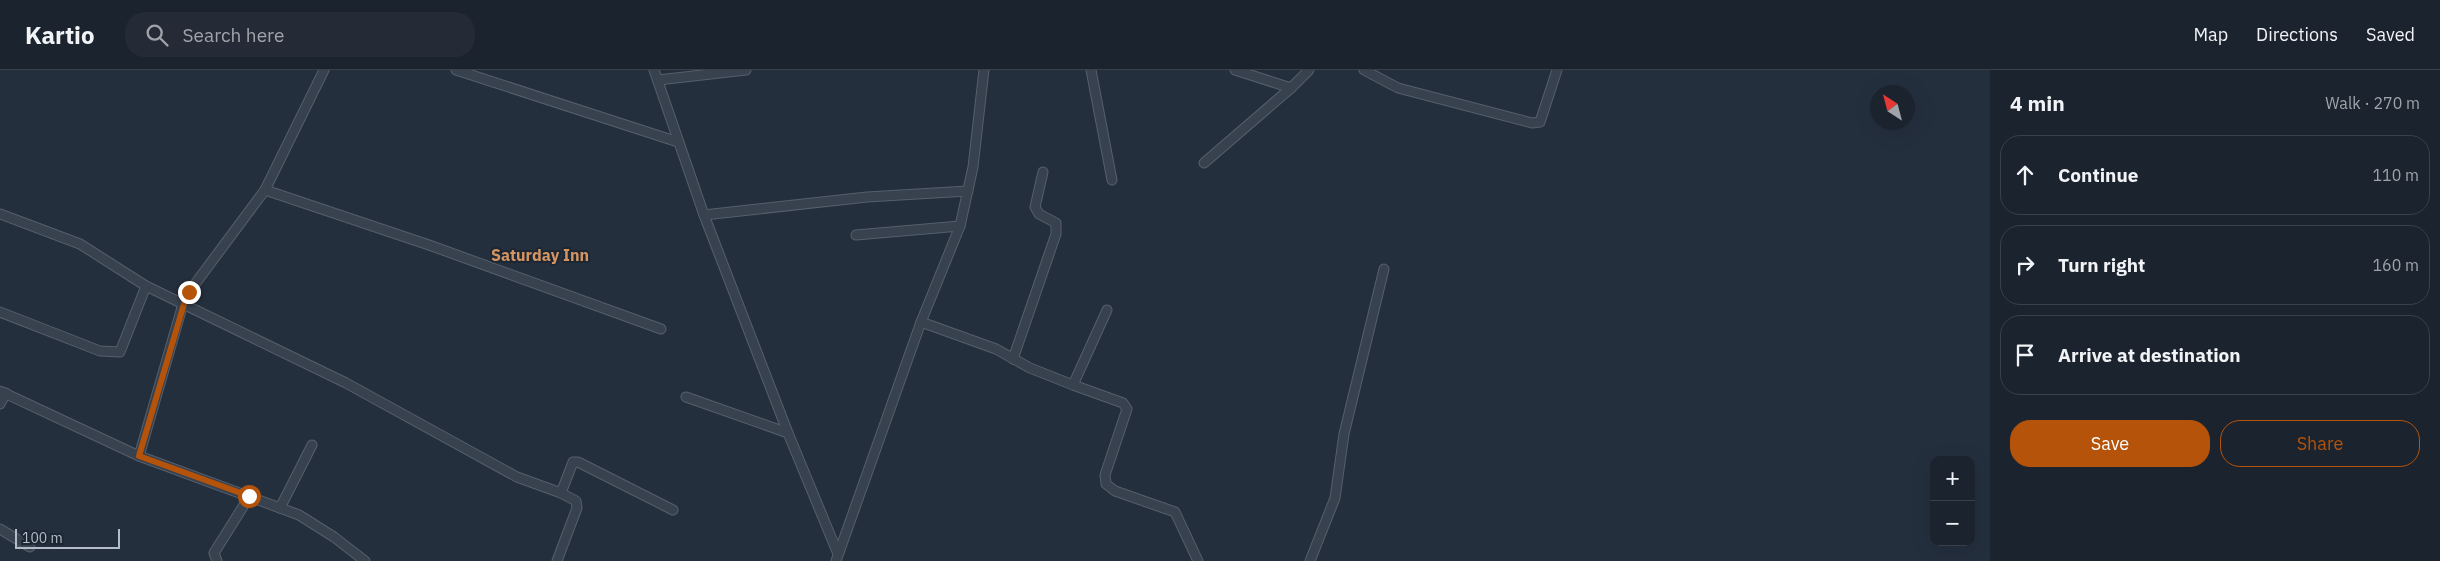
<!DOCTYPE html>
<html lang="en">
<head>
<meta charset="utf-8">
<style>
	body { margin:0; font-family:"IBM Plex Sans",sans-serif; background:#242b36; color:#f1f3f6 }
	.controls { position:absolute; right:15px; bottom:15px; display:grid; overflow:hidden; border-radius:10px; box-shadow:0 5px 20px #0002 }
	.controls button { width:45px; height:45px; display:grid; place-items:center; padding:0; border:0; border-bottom:1px solid #39404a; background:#1b232e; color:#f1f3f6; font:25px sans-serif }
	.compass { position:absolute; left:1870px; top:15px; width:45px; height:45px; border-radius:50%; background:#1b232e; box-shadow:0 5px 20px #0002; rotate:324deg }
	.scale { position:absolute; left:15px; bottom:12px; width:105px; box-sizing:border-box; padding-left:5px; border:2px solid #b4bcc9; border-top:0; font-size:14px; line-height:18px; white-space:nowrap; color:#b4bcc9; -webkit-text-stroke:4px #1d2633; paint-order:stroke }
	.stop { position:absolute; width:15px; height:15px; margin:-11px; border:4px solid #b45309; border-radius:50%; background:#fff }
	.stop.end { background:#b45309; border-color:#fff; box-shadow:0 1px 5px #0008 }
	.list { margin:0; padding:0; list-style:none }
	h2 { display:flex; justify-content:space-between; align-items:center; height:65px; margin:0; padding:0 20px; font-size:21px }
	h2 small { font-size:16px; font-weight:400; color:#a0a4aa }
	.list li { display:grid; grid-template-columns:32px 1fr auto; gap:15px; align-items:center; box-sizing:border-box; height:80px; margin:0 10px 10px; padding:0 10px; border:1px solid #39404a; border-radius:20px }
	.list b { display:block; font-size:19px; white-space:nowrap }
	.list em { font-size:16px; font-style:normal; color:#a0a4aa }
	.actions { display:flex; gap:10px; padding:15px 20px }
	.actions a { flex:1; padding:11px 0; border:1px solid #b45309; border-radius:20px; text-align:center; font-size:18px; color:#b45309 }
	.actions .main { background:#b45309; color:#fff }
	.icon { flex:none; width:28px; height:28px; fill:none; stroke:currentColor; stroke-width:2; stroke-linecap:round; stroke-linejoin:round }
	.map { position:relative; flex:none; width:1990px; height:491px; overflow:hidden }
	header { display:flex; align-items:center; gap:30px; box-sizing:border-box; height:70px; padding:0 25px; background:#1b232e; border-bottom:1px solid #39404a }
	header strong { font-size:24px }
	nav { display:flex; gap:28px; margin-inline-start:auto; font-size:18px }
	.search { width:350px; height:45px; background:#242b36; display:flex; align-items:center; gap:12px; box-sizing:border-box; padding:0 18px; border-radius:20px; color:#a0a4aa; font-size:19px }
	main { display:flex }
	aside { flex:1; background:#1b232e }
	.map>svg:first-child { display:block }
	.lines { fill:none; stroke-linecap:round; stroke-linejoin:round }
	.minor-casing { stroke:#565f6c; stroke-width:11 }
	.minor { stroke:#38414e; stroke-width:9 }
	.route { stroke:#b45309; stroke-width:6 }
	.labels { text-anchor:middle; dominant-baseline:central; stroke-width:4; stroke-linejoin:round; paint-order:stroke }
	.quarter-label { font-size:16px; font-weight:bold; fill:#d59563; stroke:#1d2633 }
</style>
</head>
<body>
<header>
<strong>Kartio</strong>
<div class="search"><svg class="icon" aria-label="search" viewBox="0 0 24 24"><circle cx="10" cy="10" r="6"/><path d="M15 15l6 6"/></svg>Search here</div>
<nav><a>Map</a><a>Directions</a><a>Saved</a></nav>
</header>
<main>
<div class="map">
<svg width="1990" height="491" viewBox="0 0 1990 491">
	<rect width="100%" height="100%" fill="#242f3e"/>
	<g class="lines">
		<g class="minor-casing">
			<g id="minor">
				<path d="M456 0 678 72"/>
				<path d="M654 0 704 145 788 363 838 484"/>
				<path d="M1091 0 1112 110"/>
				<path d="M1235 0 1291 18"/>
				<path d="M1364 0 1398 18 1532 53 1540 52 1557 0"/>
				<path d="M658 10 746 0"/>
				<path d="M1204 93 1291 18 1309 0"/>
				<path d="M265 120 429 175 661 259"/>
				<path d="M0 144 80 174 146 216 346 313 517 407 561 423"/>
				<path d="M704 145 867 127 968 121"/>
				<path d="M856 165 960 156"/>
				<path d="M0 242 100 281 120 282 146 216"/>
				<path d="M921 252 996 279 1030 298 1073 315 1107 240"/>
				<path d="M1013 289 1056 164V153L1039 144 1035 137 1043 102"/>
				<path d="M1073 315 1123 333 1127 339 1105 405 1106 414 1115 421 1175 442 1198 491"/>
				<path d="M0 321 139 386 183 234 189 222 265 120 324 0"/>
				<path d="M686 327 788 363"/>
				<path d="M0 334 6 323"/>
				<path d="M139 386 299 445 334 467 365 491"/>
				<path d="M280 438 312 375"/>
				<path d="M0 459 30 477"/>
				<path d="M217 491 214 483 249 427"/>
				<path d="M557 491 577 438 576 431 561 423 573 392H578L673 440"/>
				<path d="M836 491 921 252 960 156 973 97 984 0"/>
				<path d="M1310 491 1335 428 1344 364 1384 199"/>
			</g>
		</g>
		<use href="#minor" class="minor"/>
	</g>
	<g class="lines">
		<path class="route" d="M189 222 184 234 139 386 249 426"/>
	</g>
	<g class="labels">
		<g class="quarter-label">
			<text x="540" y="185">Saturday Inn</text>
		</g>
	</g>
</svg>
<div class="controls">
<button>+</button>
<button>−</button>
</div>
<svg class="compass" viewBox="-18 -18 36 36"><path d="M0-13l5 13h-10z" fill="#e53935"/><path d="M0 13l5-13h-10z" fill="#a0a4aa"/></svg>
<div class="scale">100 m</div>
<div class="stop" style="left:249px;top:426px"></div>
<div class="stop end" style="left:189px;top:222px"></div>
</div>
<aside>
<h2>4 min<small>Walk · 270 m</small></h2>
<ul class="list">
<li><svg class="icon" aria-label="ahead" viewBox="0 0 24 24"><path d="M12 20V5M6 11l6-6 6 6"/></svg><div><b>Continue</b></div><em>110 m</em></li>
<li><svg class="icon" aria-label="right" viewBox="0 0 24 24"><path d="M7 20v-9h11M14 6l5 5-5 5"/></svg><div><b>Turn right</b></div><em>160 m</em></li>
<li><svg class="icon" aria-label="arrive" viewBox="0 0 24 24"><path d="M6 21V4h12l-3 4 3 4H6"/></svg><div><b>Arrive at destination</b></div></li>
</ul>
<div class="actions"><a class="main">Save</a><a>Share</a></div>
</aside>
</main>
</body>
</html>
